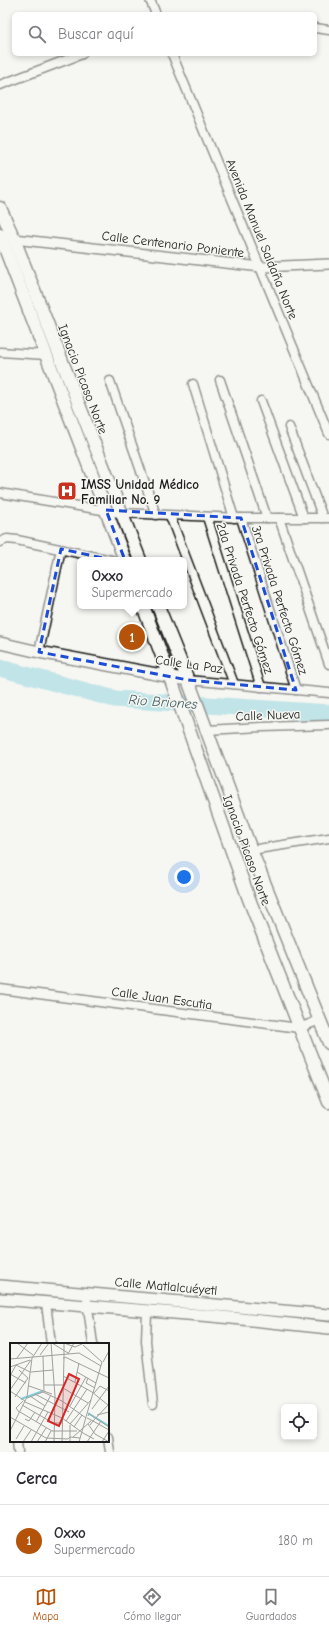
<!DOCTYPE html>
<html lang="es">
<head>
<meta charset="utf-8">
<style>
	body { margin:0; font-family:"Comic Neue",sans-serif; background:#f7f7f7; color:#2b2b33 }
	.controls { position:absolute; right:12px; bottom:12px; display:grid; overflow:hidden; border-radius:6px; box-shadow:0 2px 6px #0003 }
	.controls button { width:36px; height:36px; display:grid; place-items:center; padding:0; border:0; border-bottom:1px solid #e1e1e2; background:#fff; color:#2b2b33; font:20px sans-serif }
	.you { position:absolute; left:184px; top:877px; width:14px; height:14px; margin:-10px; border:3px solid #fff; border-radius:50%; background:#1a73e8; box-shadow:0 0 0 6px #1a73e833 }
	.badge { display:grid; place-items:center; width:26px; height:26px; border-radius:50%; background:#b45309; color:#fff; font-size:13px; font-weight:700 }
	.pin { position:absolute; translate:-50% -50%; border:2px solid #fff; box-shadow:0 1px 4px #0006 }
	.popup { position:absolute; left:77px; top:557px; width:110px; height:52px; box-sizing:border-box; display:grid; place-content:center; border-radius:6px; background:#fff; filter:drop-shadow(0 1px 3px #0005); font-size:13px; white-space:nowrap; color:#7c7c81 }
	.popup b { font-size:15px; color:#2b2b33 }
	.popup::after { content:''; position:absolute; left:50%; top:100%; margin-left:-8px; border:8px solid transparent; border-top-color:#fff }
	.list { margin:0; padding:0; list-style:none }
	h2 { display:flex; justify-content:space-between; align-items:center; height:52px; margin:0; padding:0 16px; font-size:17px }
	h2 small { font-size:13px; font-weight:400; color:#7c7c81 }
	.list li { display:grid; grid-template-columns:26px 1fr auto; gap:12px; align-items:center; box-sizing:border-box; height:72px; padding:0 16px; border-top:1px solid #e1e1e2 }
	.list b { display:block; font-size:15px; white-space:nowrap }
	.list p { margin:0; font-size:13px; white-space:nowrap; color:#7c7c81 }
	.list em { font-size:13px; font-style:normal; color:#7c7c81 }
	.icon { flex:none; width:22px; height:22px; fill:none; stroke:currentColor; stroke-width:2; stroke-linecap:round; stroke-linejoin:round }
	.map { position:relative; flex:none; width:329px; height:1452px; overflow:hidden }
	.search { position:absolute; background:#fff; box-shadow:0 2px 6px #0003; left:12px; right:12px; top:12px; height:44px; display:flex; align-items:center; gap:10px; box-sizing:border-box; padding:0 14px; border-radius:6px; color:#7c7c81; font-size:15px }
	.sheet { height:124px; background:#fff }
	nav { display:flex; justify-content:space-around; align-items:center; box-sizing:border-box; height:56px; border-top:1px solid #e1e1e2; background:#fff; font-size:11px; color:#7c7c81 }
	nav a { display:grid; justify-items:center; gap:2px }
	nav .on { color:#b45309 }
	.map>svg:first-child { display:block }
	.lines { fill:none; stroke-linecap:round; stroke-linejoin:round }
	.river { stroke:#7fcfdb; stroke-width:17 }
	.minor-casing { stroke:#1c1c1c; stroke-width:11 }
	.tertiary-casing { stroke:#1c1c1c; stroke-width:12 }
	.secondary-casing { stroke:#1c1c1c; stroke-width:14 }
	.primary-casing { stroke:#1c1c1c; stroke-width:15 }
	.minor { stroke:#f6f6f2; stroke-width:8 }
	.tertiary { stroke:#f6f6f2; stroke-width:9 }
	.secondary { stroke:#f6f6f2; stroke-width:11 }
	.primary { stroke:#f6f6f2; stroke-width:12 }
	.marked { fill:none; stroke:#1d4ed8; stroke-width:3; stroke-dasharray:8 5; stroke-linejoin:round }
	.labels { text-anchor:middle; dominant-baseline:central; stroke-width:3; stroke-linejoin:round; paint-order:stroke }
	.street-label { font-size:13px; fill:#1c1c1c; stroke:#f6f6f2 }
	.poi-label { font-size:13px; font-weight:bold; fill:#1c1c1c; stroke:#f6f6f2; text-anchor:start }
	.water-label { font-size:14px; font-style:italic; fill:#3f5b5f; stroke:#f6f6f2 }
	.inset-river { fill:none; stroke:#7fcfdb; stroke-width:2 }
	.inset-road { fill:none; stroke:#9f9f9c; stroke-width:1 }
	.view { fill:#d62828; fill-opacity:0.15; stroke:#d62828; stroke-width:2 }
	.inset-edge { fill:none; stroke:#1c1c1c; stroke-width:2 }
</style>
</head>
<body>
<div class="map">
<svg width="329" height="1452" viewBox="0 0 329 1452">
	<rect width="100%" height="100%" fill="#f6f6f2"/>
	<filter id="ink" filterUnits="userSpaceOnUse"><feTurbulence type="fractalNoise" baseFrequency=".025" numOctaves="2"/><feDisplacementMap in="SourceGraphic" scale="8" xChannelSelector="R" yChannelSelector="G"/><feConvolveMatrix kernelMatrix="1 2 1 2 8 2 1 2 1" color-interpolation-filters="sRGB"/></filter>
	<g filter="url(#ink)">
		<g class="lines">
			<path class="river" d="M0 668 115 699 329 713"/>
			<g class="minor-casing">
				<g id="minor">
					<path d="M150 0 156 14"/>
					<path d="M315 28 329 30"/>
					<path d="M172 54 329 434"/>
					<path d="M0 85 82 54"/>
					<path d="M0 352 46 355"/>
					<path d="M220 380 267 518"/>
					<path d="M110 381 156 515"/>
					<path d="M193 384 234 518"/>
					<path d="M261 401 304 518"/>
					<path d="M289 427 323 518"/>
					<path d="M0 493 120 513 241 518H329"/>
					<path d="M170 516 234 684"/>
					<path d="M207 517 261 687"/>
					<path d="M241 518 296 690"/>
					<path d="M279 518 329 664"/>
					<path d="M0 542 7 539 17 540 111 560"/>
					<path d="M39 652 61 549"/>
					<path d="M188 680 329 693"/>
					<path d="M207 730 262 727 329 725"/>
					<path d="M251 850 329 838"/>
					<path d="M0 989 299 1028 320 1020"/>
					<path d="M87 1301 93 1344"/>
					<path d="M46 1303 51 1344"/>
					<path d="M147 1312 146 1341 153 1404"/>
					<path d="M108 1437 110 1452"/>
					<path d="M17 1441 18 1452"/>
				</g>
			</g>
			<g class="tertiary-casing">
				<path id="tertiary" d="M14 239 261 267 329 264"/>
			</g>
			<g class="secondary-casing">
				<g id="secondary">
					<path d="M0 643 39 652 188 680"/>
					<path d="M0 1286 329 1315"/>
					<path d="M0 1299 212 1316 329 1328"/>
				</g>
			</g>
			<g class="primary-casing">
				<g id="primary">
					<path d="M0 208 14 239 140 560"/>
					<path d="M0 235 125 560"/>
					<path d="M143 606 170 677 249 899 329 1102"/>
					<path d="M158 606 188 680 251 850 329 1043"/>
				</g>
			</g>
			<use href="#minor" class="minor"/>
			<use href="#tertiary" class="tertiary"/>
			<use href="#secondary" class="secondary"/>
			<use href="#primary" class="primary"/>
		</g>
	</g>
	<path d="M0 0H329V1452H0ZM106 510 241 518 296 690 188 680 39 652 61 549 126 563Z" fill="#f6f6f2" fill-opacity=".55" fill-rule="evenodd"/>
	<path class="marked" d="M106 510 241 518 296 690 188 680 39 652 61 549 126 563Z"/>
	<defs>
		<g id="hospital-square" transform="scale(1)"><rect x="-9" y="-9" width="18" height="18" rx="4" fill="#c8321e" stroke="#f6f6f2"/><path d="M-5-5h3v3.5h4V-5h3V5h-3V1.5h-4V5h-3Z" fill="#fff"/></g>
	</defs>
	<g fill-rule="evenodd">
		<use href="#hospital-square" x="67" y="491"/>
	</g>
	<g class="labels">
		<g class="street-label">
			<text transform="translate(262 239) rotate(68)">Avenida Manuel Saldaña Norte</text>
			<text transform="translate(173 244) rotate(7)">Calle Centenario Poniente</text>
			<text transform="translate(83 379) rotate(69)">Ignacio Picaso Norte</text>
			<text transform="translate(245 598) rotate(72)">2da Privada Perfecto Gómez</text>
			<text transform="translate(280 600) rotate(72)">3ra Privada Perfecto Gómez</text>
			<text transform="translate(189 664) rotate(8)">Calle La Paz</text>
			<text transform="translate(268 715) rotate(-2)">Calle Nueva</text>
			<text transform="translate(247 850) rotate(70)">Ignacio Picaso Norte</text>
			<text transform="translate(162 998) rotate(8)">Calle Juan Escutia</text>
			<text transform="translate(166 1286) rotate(5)">Calle Matlalcuéyetl</text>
		</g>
		<g class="poi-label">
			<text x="81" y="484">IMSS Unidad Médico<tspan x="81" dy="15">Familiar No. 9</tspan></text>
		</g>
		<g class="water-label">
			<text transform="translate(163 702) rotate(4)">Rio Briones</text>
		</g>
	</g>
	<g transform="translate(10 1343)">
		<rect width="99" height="99" fill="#f6f6f2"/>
		<path class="inset-river" d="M11 56 33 48M78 70 99 83"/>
		<path class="inset-road" d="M7 0 23 12M41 0 45 53 44 99M42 0 58 10M54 0 65 4 74 0M54 0V16M73 2 92 19 76 74M58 11 69 10 91 23M30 12 39 0M33 13 34 48M55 14 99 35M7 15 18 0M0 16 58 11 64 0M93 19 99 8M6 22 20 29M0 24 20 17M9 27 18 35M21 29 43 27M67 29 86 40M0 31 16 40M0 33 6 22M53 33 82 49 98 62M78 35 76 40 85 45M65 39 69 20M34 42H53M19 43 42 51M53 45 78 60M0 47 21 17M0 48 15 58M84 50 90 43 99 48M25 51 59 69M20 53 35 63M5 54 18 35M17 55 33 49 52 58M52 58 76 75M15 59 52 75M12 62 43 80H52M60 63 76 34M82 66 99 43M9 69 6 65 13 58M10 69 42 88H67M87 72 99 69M78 73 79 71 99 84M0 74 36 95 58 96 60 94V82M52 75 73 90M77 75 83 78 99 61M15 76 19 78 25 69M56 78 77 46M26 79 41 52M60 81 81 57M78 81 85 91 99 99M80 82 83 78 99 87M64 84 72 72M0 88 17 54 22 15 32 0M73 90 84 96M63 94 81 78M6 96 14 83M13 99 21 87M21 99 38 69M27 99 36 85M35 99 41 88M52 99 54 14M60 99V94L70 95M69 99 76 74M77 99 91 78M92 99 99 88"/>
		<path class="view" d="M59 31 69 36 49 83 38 78Z"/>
		<rect width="99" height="99" class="inset-edge"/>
	</g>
</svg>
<div class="controls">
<button><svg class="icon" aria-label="locate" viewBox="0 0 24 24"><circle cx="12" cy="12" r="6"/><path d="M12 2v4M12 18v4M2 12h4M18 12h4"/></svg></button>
</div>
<div class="you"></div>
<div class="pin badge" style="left:132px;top:637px">1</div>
<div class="popup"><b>Oxxo</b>Supermercado</div>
<div class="search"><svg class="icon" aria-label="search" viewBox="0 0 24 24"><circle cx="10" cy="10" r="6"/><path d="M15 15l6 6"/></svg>Buscar aquí</div>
</div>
<section class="sheet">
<h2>Cerca<small></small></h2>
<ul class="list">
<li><span class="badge">1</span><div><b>Oxxo</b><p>Supermercado</p></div><em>180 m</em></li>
</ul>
</section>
<nav>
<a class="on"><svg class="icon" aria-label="map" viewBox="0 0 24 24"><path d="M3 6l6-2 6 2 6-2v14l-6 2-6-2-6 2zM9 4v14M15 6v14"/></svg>Mapa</a>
<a><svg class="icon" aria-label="directions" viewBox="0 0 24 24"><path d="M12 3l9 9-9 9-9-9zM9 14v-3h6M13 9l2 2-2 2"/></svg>Cómo llegar</a>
<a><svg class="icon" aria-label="saved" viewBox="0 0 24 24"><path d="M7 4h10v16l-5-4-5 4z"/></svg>Guardados</a>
</nav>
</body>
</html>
